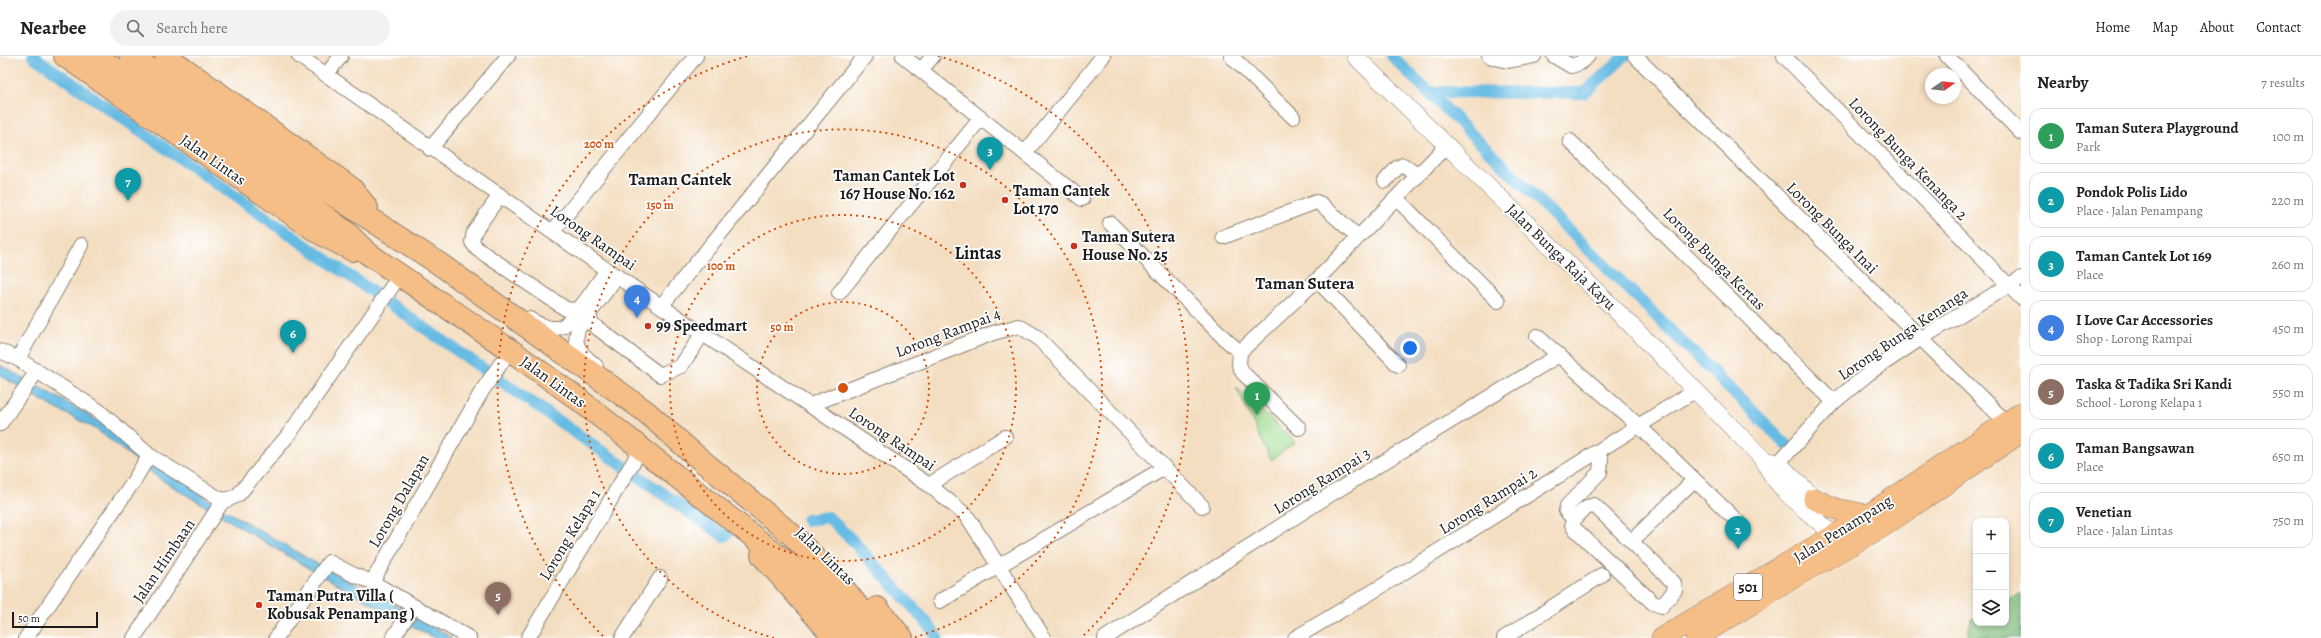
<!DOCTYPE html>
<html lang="en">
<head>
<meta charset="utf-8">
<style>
	body { margin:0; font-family:Alegreya,serif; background:#f2f2f2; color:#222 }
	.controls { position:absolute; right:12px; bottom:12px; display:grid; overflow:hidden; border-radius:8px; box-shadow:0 2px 6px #0003 }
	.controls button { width:36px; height:36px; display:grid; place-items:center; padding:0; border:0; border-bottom:1px solid #e0e0e0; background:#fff; color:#222; font:20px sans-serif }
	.compass { position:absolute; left:1925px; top:12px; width:36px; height:36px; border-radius:50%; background:#fff; box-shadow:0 2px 6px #0003; rotate:76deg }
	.scale { position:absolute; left:12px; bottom:10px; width:86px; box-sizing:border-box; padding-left:4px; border:2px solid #1c1c1c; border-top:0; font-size:11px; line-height:14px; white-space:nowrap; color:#1c1c1c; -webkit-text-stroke:3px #fff; paint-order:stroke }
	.you { position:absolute; left:1410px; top:292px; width:14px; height:14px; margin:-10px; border:3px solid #fff; border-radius:50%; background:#1a73e8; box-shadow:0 0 0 6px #1a73e833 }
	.badge { display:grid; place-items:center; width:26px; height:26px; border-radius:50%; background:#2563eb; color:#fff; font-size:13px; font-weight:700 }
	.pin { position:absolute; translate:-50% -33px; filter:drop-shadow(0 1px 2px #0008) }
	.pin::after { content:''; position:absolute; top:21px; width:14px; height:12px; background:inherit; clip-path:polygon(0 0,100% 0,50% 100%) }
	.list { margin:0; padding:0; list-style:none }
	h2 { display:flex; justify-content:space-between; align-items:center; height:52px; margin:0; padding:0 16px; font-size:17px }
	h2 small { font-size:13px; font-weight:400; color:#767676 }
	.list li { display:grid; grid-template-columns:26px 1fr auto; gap:12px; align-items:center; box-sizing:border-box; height:56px; margin:0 8px 8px; padding:0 8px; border:1px solid #e0e0e0; border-radius:12px }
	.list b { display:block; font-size:15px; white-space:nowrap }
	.list p { margin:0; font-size:13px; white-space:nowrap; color:#767676 }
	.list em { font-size:13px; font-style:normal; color:#767676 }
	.icon { flex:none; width:22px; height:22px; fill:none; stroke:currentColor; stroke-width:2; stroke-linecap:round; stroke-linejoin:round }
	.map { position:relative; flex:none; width:2021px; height:582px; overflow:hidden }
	header { display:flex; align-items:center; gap:24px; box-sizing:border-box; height:56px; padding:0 20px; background:#fff; border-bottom:1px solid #e0e0e0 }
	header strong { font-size:19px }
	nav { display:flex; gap:22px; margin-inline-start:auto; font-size:14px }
	.search { width:280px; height:36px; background:#f2f2f2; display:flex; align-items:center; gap:10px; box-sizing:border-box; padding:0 14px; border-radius:22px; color:#767676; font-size:15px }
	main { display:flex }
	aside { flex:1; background:#fff }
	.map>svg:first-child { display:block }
	.green { fill:#9fdc91; stroke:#5e7c56 }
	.forest { fill:#7fbc7b; stroke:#4e6c4c }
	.water { fill:#66bbe3; stroke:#416c80 }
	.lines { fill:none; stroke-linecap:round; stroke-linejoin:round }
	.canal { stroke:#66bbe3; stroke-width:12 }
	.minor-casing { stroke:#887d6e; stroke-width:16 }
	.tertiary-casing { stroke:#887d6e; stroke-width:18 }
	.primary-casing { stroke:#887d6e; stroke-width:22 }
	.trunk-casing { stroke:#887d6e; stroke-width:24 }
	.minor { stroke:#fff; stroke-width:14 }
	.tertiary { stroke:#fff; stroke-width:17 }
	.primary { stroke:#f6be87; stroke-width:21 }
	.trunk { stroke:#f6be87; stroke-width:22 }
	.ring { fill:none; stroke:#d4530e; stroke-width:2; stroke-dasharray:2 4 }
	.poi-dot { fill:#c8321e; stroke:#fff; stroke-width:1.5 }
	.labels { text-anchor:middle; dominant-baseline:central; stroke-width:3.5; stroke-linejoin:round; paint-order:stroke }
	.shield { fill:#fff; stroke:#606060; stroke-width:1 }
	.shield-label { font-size:15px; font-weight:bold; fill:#1c1c1c }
	.street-label { font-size:16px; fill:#1c1c1c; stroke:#fff }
	.poi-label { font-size:16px; font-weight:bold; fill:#1c1c1c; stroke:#fff; text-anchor:start }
	.neighbourhood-label { font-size:17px; font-weight:bold; fill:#1c1c1c; stroke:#fff }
	.quarter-label { font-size:18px; font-weight:bold; fill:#1c1c1c; stroke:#fff }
	.centre { fill:#d4530e; stroke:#fff; stroke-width:2 }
	.ring-label { font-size:12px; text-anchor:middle; font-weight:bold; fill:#d4530e; stroke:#fff; stroke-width:3.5; stroke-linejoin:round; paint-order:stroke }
</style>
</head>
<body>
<header>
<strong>Nearbee</strong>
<div class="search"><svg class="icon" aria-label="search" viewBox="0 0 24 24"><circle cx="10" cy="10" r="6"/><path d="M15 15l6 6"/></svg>Search here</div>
<nav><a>Home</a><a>Map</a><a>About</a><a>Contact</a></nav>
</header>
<main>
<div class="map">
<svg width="2021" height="582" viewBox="0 0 2021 582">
	<rect width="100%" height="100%" fill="#fff"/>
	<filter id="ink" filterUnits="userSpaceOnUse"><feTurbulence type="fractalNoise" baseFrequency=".025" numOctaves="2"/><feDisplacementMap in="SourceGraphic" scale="8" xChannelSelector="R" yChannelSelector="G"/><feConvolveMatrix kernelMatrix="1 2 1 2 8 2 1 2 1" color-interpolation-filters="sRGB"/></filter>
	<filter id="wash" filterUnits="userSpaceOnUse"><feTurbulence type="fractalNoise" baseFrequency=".012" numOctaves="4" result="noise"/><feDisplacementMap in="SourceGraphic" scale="16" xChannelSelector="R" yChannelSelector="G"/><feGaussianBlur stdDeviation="0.9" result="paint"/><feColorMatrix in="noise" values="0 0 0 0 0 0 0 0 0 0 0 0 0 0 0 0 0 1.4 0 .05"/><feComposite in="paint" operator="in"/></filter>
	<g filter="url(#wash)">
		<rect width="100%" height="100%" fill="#f4dec1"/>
		<path class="green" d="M1236 331 1295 386 1271 404Z"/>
		<path class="forest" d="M2021 537V582H1967L1971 563 1976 561V567H2006V545Z"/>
		<path class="water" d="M0 309 101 366 218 450 319 509 418 561 452 582H434L313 515 160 423 96 373 53 351 0 319Z"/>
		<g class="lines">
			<g class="canal">
				<path d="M33 0 724 480 729 476"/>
				<path d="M1392 0 1787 389"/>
				<path d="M1429 36 1584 37 1625 0"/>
				<path d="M807 464 828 461 852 484 928 568 937 582"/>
			</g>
		</g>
	</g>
	<g filter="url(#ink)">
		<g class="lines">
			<g class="minor-casing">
				<g id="minor">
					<path d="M299 0 607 214 929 429 967 460 1044 582"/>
					<path d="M903 0 1082 143"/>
					<path d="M1231 0 1293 61"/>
					<path d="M1489 0 1508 5 1534 0"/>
					<path d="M1554 0 1571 10 1580 7 1588 0"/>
					<path d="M1635 0 2012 372"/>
					<path d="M1784 0 2021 242"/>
					<path d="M1947 0 2021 77"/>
					<path d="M921 14 933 0"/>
					<path d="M326 19 341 0"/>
					<path d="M1570 85 1834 346"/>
					<path d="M430 93 508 0"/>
					<path d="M1025 97 1103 0"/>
					<path d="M1385 125 1397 112 1403 109 1418 120"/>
					<path d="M500 139 474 176 472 186 477 193 566 253 572 254 580 252"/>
					<path d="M1396 142 1498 245"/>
					<path d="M1110 167 1225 283 1240 296"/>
					<path d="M553 175 696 0"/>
					<path d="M1223 181 1316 146 1321 148 1358 181"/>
					<path d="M81 189 18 303 99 355 149 399 218 442 226 444"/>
					<path d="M1317 224 1398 309"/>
					<path d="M839 237 981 62"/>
					<path d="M662 249 865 0"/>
					<path d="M589 260 592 268 660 319 681 310 703 277"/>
					<path d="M529 263C539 268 550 275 561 271 572 267 599 225 607 214"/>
					<path d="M1537 280 1640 371 1740 468"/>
					<path d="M0 295 18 303"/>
					<path d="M596 310C583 299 572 291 578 273L617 220"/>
					<path d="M810 349 993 277 1019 270 1037 281 1202 450"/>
					<path d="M0 368 37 315"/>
					<path d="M1299 372 1243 317 1239 309 1240 296 1317 224 1447 89"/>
					<path d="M1771 415 1834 346 1869 317 1920 283 2021 222"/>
					<path d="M929 429 1005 381"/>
					<path d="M1594 449 1674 527 1675 534 1662 550 1653 547 1574 472 1572 468C1575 460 1585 451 1594 449Z"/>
					<path d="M1574 463 1566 455 1567 450 1600 416 1601 404 1598 397"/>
					<path d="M1638 479 1694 424"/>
					<path d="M940 545 1164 412"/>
					<path d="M26 582 135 423 149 399"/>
					<path d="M134 582 222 446 238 439 290 377 400 219"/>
					<path d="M276 582 329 506 354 519 372 526"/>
					<path d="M393 582 413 551"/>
					<path d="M469 582 372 526 482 335 510 294"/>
					<path d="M528 582 635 403 639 392"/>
					<path d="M622 582 660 522"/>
					<path d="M1105 582 1328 440 1559 299"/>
					<path d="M1295 582 1382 530 1696 334"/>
					<path d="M1504 582 1602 519"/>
				</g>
			</g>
			<g class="tertiary-casing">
				<g id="tertiary">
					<path d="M1355 0 1631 269 1764 404C1778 440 1819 460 1842 489"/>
					<path d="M1764 404 1778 407 1823 451"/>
				</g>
			</g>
			<g class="primary-casing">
				<g id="primary">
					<path d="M1814 443 1836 453 1868 459"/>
					<path d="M1662 582 1868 459 2021 357"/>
					<path d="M1696 582 1801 517 1882 471 2021 376"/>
				</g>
			</g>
			<g class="trunk-casing">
				<g id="trunk">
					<path d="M65 0 318 176 352 194"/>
					<path d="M96 0 297 140 346 176 367 197 510 294 578 343 810 525 860 582"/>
					<path d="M131 0 287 109 441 209 645 355 689 394 792 479 840 528 883 582"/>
					<path d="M166 0 351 132 367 152"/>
					<path d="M762 499 835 582"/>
					<path d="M877 552 902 582"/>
				</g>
			</g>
			<use href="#minor" class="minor"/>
			<use href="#tertiary" class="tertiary"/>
			<use href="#primary" class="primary"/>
			<use href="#trunk" class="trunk"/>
		</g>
	</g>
	<g class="ring">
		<circle cx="843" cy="332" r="86"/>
		<circle cx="843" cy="332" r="173"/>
		<path d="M774 582A259 259 0 1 1 912 582"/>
		<path d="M603 580A345 345 0 0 1 748 0M938 0A345 345 0 0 1 1083 580"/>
	</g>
	<g class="poi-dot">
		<circle cx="963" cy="129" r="4"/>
		<circle cx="1005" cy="144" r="4"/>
		<circle cx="1074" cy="190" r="4"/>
		<circle cx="648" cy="270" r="4"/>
		<circle cx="259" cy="549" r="4"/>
	</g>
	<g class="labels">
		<rect class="shield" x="1734" y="518" width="28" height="26" rx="3"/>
		<g class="shield-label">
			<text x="1748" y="531">501</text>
		</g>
		<g class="street-label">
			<text transform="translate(1908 103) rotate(46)">Lorong Bunga Kenanga 2</text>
			<text transform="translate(213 104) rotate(35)">Jalan Lintas</text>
			<text transform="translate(1832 172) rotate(45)">Lorong Bunga Inai</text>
			<text transform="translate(593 182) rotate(35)">Lorong Rampai</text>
			<text transform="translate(1561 201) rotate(44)">Jalan Bunga Raja Kayu</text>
			<text transform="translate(1714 203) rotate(45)">Lorong Bunga Kertas</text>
			<text transform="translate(948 277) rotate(-21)">Lorong Rampai 4</text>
			<text transform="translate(1903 278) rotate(-34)">Lorong Bunga Kenanga</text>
			<text transform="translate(553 326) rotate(36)">Jalan Lintas</text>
			<text transform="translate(892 383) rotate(34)">Lorong Rampai</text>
			<text transform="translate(1322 425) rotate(-32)">Lorong Rampai 3</text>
			<text transform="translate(399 445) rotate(-60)">Lorong Dalapan</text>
			<text transform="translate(1488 445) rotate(-32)">Lorong Rampai 2</text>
			<text transform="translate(1843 473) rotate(-32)">Jalan Penampang</text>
			<text transform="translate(570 479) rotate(-59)">Lorong Kelapa 1</text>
			<text transform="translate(825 500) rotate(44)">Jalan Lintas</text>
			<text transform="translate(164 505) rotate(-56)">Jalan Himbaan</text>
		</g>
		<g class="poi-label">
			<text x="955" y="120" text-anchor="end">Taman Cantek Lot<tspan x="955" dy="18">167 House No. 162</tspan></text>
			<text x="1013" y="135">Taman Cantek<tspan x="1013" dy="18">Lot 170</tspan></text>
			<text x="1082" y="181">Taman Sutera<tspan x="1082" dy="18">House No. 25</tspan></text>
			<text x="656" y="270">99 Speedmart</text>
			<text x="267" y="540">Taman Putra Villa (<tspan x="267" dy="18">Kobusak Penampang )</tspan></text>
		</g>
		<g class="neighbourhood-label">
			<text x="680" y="123">Taman Cantek</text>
			<text x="1305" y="227">Taman Sutera</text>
		</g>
		<g class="quarter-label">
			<text x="978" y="197">Lintas</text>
		</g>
	</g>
	<circle cx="843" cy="332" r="6" class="centre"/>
	<g class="ring-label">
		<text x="599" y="92">200 m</text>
		<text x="660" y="153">150 m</text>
		<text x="721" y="214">100 m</text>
		<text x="782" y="275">50 m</text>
	</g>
</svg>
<div class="controls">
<button>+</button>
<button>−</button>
<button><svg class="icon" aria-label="layers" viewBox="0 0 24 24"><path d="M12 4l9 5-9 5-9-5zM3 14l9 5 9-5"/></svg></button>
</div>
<svg class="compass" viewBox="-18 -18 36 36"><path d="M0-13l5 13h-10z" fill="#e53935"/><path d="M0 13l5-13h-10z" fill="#767676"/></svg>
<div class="scale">50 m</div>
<div class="you"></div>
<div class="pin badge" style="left:1257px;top:359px;background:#2e9e5b">1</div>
<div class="pin badge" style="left:1738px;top:493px;background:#0f9aa8">2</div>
<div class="pin badge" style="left:990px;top:114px;background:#0f9aa8">3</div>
<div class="pin badge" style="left:637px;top:262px;background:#3f7fe0">4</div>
<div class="pin badge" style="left:498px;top:559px;background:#8d6e63">5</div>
<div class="pin badge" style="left:293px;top:297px;background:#0f9aa8">6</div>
<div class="pin badge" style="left:128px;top:145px;background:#0f9aa8">7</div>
</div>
<aside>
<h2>Nearby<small>7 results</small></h2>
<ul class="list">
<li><span class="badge" style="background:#2e9e5b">1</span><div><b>Taman Sutera Playground</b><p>Park</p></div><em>100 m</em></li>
<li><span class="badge" style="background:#0f9aa8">2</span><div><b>Pondok Polis Lido</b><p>Place · Jalan Penampang</p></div><em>220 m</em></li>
<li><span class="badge" style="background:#0f9aa8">3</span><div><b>Taman Cantek Lot 169</b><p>Place</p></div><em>260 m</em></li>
<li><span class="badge" style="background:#3f7fe0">4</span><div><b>I Love Car Accessories</b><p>Shop · Lorong Rampai</p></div><em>450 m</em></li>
<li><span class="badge" style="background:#8d6e63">5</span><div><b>Taska &amp; Tadika Sri Kandi</b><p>School · Lorong Kelapa 1</p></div><em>550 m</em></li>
<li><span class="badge" style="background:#0f9aa8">6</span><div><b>Taman Bangsawan</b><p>Place</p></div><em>650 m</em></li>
<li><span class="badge" style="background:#0f9aa8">7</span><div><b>Venetian</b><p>Place · Jalan Lintas</p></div><em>750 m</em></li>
</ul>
</aside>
</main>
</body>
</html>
